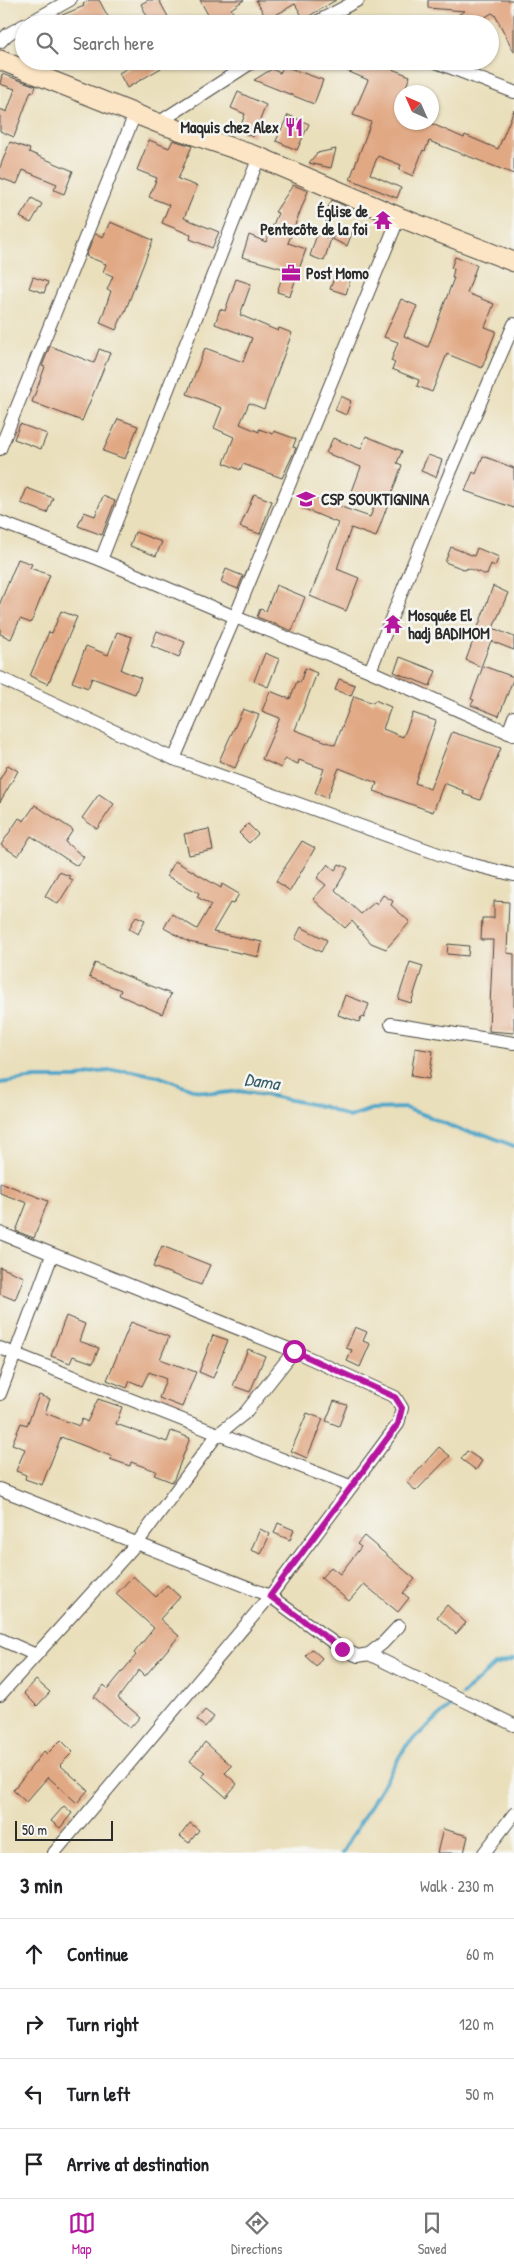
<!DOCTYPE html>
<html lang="en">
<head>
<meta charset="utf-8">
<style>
	body { margin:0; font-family:"Patrick Hand",sans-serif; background:#f2f2f2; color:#202124 }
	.compass { position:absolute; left:394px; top:85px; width:45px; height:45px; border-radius:50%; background:#fff; box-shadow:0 1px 4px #0004; rotate:315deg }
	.scale { position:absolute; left:15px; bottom:12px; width:98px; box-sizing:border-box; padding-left:5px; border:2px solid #2b2b2b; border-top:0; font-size:14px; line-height:18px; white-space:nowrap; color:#2b2b2b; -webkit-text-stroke:4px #f6f6f2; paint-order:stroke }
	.stop { position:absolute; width:15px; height:15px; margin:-11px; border:4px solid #b5179e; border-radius:50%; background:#fff }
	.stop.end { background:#b5179e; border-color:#fff; box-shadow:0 1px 5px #0008 }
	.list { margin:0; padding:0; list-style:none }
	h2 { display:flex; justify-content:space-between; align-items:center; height:65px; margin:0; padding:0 20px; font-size:21px }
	h2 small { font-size:16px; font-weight:400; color:#757577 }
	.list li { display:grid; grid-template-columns:32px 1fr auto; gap:15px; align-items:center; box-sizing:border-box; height:70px; padding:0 20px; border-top:1px solid #e0e0e0 }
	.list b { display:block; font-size:19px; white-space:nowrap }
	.list em { font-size:16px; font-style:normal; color:#757577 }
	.icon { flex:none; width:28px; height:28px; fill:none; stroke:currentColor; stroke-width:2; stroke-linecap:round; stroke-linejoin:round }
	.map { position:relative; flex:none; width:514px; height:1853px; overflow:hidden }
	.search { position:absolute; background:#fff; box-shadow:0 1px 4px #0004; left:15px; right:15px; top:15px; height:55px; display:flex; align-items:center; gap:12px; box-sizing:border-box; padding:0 18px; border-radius:28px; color:#757577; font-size:19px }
	.sheet { height:345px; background:#fff }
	nav { display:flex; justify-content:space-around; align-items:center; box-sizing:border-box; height:70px; border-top:1px solid #e0e0e0; background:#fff; font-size:14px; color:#757577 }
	nav a { display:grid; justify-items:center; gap:2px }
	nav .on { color:#b5179e }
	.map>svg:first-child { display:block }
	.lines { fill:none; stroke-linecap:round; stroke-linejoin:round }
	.stream { stroke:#4aa5c8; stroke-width:4 }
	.building { fill:#e1a884 }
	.street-casing { stroke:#484641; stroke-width:14 }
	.secondary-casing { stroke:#484641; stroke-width:21 }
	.street { stroke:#fff; stroke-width:12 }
	.secondary { stroke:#fce5c4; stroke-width:19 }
	.route { stroke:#b5179e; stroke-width:6 }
	.labels { text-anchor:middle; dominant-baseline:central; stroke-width:5; stroke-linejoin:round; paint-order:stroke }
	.poi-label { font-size:16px; font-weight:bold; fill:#2b2b2b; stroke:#f6f6f2; text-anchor:start }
	.water-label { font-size:18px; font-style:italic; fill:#375c6a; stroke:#f6f6f2 }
</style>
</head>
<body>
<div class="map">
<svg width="514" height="1853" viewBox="0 0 514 1853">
	<rect width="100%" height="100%" fill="#f6f6f2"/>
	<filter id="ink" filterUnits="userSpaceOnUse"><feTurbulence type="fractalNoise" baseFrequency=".02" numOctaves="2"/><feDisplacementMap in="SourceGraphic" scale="10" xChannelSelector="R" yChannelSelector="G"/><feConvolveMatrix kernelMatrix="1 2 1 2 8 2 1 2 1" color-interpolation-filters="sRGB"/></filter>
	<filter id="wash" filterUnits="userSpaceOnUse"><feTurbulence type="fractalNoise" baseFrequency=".0096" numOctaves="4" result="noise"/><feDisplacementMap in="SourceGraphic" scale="20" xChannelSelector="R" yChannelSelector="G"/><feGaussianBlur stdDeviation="1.12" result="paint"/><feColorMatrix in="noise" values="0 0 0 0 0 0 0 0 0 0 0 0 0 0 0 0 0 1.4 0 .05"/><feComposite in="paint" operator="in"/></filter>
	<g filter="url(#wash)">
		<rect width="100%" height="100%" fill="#eadfbb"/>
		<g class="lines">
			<g class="stream">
				<path d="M0 1083 36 1078H76L96 1072 126 1070 158 1076 195 1090 214 1094 239 1091 271 1096 325 1107 349 1117 372 1109 405 1108 430 1117 462 1131 486 1135 514 1146"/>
				<path d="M462 1695 495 1665 514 1659"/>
				<path d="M342 1853 406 1746 457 1700"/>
			</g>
		</g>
		<g id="blocks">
			<g class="building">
				<path d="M90 0H99L112 24H64L60 16 84 6 83 4Z"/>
				<path d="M148 0H159L172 24H151L141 4Z"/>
				<path d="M200 0H244L231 9 239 24H213Z"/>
				<path d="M256 0H336L304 19 295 4 267 20Z"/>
				<path d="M428 0H514V52L495 15 492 13 474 24H442L465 11 428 8Z"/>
				<path d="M140 61H173L127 88 119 73Z"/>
				<path d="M324 61H371L410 76 404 92H402V122H428L464 138 465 135 498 149 514 110V174L429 141 425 151 423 150 413 176 399 170 401 165 378 156 370 174 401 188 397 198 350 179 371 122 353 115 368 80Z"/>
				<path d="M284 66 323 80 314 104 254 80 272 69 280 73Z"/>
				<path d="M2 74 36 86 34 92 31 91 14 137 0 131V109L7 112 15 89 0 84Z"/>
				<path d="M238 92 266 105 253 137 239 131 245 114 231 108Z"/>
				<path d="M288 115 309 124 297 150 276 141Z"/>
				<path d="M149 140 169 148 173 140 192 146 178 179 197 186 184 218 219 232 212 248 190 239 191 235 162 223 169 205 149 197 157 178 137 170Z"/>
				<path d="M10 142 30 149 29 152 73 171 64 194 54 190 57 184 23 170 17 184 0 178V167Z"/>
				<path d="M336 149 331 168 309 163 317 153Z"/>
				<path d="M293 185 308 191 288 243 306 249 290 296 277 292 285 269 242 257 249 235 266 242 278 213 275 212Z"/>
				<path d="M32 198 42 204 31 223 20 217Z"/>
				<path d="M332 200 345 206 342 214 328 208Z"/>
				<path d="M110 222 153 240 124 314H123L116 330 100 323 111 291 107 290 113 276 103 272 106 264 86 256 95 234 103 237Z"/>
				<path d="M337 226 352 233 347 246 332 239Z"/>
				<path d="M317 234 331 239 324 261 310 256Z"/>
				<path d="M455 257 477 265 467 293 494 304 485 327 496 331 482 368 447 354 432 392 417 386 419 380 392 369 395 363 391 361 398 342 384 337 401 299 417 306 404 336 428 347 454 278H452L454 269 451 268Z"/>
				<path d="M336 273 351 278 346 294 330 289Z"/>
				<path d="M33 277 48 282 44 293 29 288Z"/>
				<path d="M236 279 251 284 240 315 278 331 279 328 292 333 264 409 249 403 240 424 259 432V429L273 434 274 431 296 439 293 447 296 448 282 478 243 464 240 470 224 463 234 437 214 428 222 408 187 394 205 348 243 362 252 338 215 324 220 309 225 311Z"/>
				<path d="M50 346 94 363 99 349 110 353 82 421 32 402 45 367 42 366Z"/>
				<path d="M341 396 351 401 346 415 335 410Z"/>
				<path d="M118 419 138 426 125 459 103 451Z"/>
				<path d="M20 424 47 434 41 449 14 439Z"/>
				<path d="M366 436 402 451 397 463 402 465 376 537 351 528 337 569 359 578 346 611 310 596 338 523 302 508 307 495 370 517 375 505 351 494 361 467 326 453 333 438 361 449Z"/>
				<path d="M428 455 442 460 436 477 421 471Z"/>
				<path d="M483 456 514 468V508L465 491 473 472 476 474Z"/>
				<path d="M27 488 53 498 47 513 21 503Z"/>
				<path d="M254 494 272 501 260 534 240 527Z"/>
				<path d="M103 496 115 501 102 535 78 526 84 512 95 516Z"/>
				<path d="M135 532 162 542 156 556 130 546Z"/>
				<path d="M451 547 474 556 477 548 499 557 495 566 491 564 487 575 467 568 466 570 445 562Z"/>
				<path d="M18 559 32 564 30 568 50 575 31 623 20 619 11 639 0 634V603Z"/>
				<path d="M226 569 243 576 238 589 221 582Z"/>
				<path d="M276 585 305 597 292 631 257 617 260 609 266 611Z"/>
				<path d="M493 586 508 593 493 628 514 637V650L491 641 481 667 466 660Z"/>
				<path d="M61 611 77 617 48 684 30 676 49 632 52 633Z"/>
				<path d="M157 631 185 642 179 657 151 646Z"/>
				<path d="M117 632 132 637 121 670 141 678 135 694 92 678 88 688 72 682 86 646 108 655Z"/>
				<path d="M265 653 279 659 268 687 254 681Z"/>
				<path d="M400 657 436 671 430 686 394 672Z"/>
				<path d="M483 666 514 677 499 716 471 705 474 700 471 699Z"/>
				<path d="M305 668 317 673 295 730 335 745 354 696 373 703 375 700 391 707 383 729 403 737 413 713 436 721 415 783 430 789 452 732 501 748 480 800 463 794 464 791 444 783 433 812 374 791 377 783 339 768 327 798 315 793 324 769 299 760 298 764 285 759 281 768 262 759 280 718 262 711 270 691 290 699 297 681 300 683Z"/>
				<path d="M339 679 355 685 351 696 335 690Z"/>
				<path d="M243 709 259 715 235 768 219 761Z"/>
				<path d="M8 765 18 771 0 802V779Z"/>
				<path d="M99 794 114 804 97 829 82 818Z"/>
				<path d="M35 805 73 830 65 842 84 857 77 866 31 836 18 856 1 845 19 818 24 821Z"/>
				<path d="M248 824 258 834 249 843 239 833Z"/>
				<path d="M209 829 213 850 189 855 184 834Z"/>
				<path d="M302 841 315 848 290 891 276 881Z"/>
				<path d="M175 861 221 888 222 884 239 894 233 904 230 903 213 932 262 942 259 957 189 942 164 928 172 914 197 929 211 905 197 897 199 893 167 876Z"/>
				<path d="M328 864 335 870 339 864 348 868 335 890 361 914 375 902 377 904 383 895 393 901 391 905 410 922 386 949 371 943 352 921 345 928 313 899 326 885 317 878Z"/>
				<path d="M59 872 70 876 69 878 73 880 58 904 45 896Z"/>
				<path d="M494 901 509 902 507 953 514 954V1033L489 1031V1028L493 940H481L482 918H494Z"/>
				<path d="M136 916 145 920 138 934 129 929Z"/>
				<path d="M301 927 327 940 321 952 295 939Z"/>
				<path d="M448 944 469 946 468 956 447 954Z"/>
				<path d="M410 962 423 966 411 1003 398 999Z"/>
				<path d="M95 963 171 994 162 1014 119 995 121 990 89 977Z"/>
				<path d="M345 995 369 1004 364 1018 361 1017 359 1022 338 1015Z"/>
				<path d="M415 1048 433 1051 429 1079 411 1076Z"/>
				<path d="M0 1182 48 1201 34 1238 16 1231 27 1203 0 1193Z"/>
				<path d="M162 1246 210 1265 201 1285 153 1267Z"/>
				<path d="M0 1267 24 1277 15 1300 0 1294Z"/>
				<path d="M66 1316 85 1324 79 1341 99 1348 93 1363 73 1356 70 1363 51 1356Z"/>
				<path d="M131 1322 169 1337 160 1359 196 1372 182 1407 159 1398 166 1379 149 1372 142 1386 130 1381 127 1388 107 1380Z"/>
				<path d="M355 1327 367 1332 363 1341 370 1344 360 1367 347 1361 352 1350 346 1348Z"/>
				<path d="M213 1335 228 1340 213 1378 199 1372Z"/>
				<path d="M248 1349 265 1356 250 1392 233 1386Z"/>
				<path d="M39 1395 50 1399 45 1413 79 1426 82 1419 87 1422 98 1399 122 1407 116 1424 167 1442 171 1431 190 1438 174 1479 172 1482 154 1475 156 1471 131 1462 130 1466 110 1459 111 1456 61 1437 42 1485 25 1479 26 1475 16 1471 25 1449 12 1444 21 1423 27 1425Z"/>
				<path d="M334 1401 347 1405 339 1426 326 1421Z"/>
				<path d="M307 1413 323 1419 307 1458 291 1451Z"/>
				<path d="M439 1447 450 1456 416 1491 407 1483Z"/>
				<path d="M467 1451 482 1461 476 1470 461 1459Z"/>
				<path d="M278 1523 294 1530 290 1540 274 1533Z"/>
				<path d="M260 1529 270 1534 261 1554 251 1550Z"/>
				<path d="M364 1536 415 1579 403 1593 409 1598 398 1612 364 1584 349 1601 321 1578 331 1567 340 1574 361 1547 357 1544Z"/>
				<path d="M133 1576 156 1597 167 1585 180 1597 160 1619 179 1636 145 1676 139 1670 118 1698 140 1717 130 1728 94 1697 104 1685 108 1689 136 1655 134 1653 154 1628 116 1594Z"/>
				<path d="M447 1605 466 1623 456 1634 437 1617Z"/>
				<path d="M312 1649 322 1658 316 1666 305 1656Z"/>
				<path d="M36 1680 50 1692 37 1706 24 1693Z"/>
				<path d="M205 1710 214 1717 205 1727 197 1720Z"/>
				<path d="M61 1740 73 1752 60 1765 88 1790 77 1803 48 1777 26 1802 13 1790 44 1751 47 1754Z"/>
				<path d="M205 1742 232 1766 225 1773 237 1784 226 1797 202 1776 206 1773 190 1761Z"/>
				<path d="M64 1806 72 1813 60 1828 51 1821Z"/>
				<path d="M190 1823 199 1830 189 1843 180 1836Z"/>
				<path d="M443 1829 468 1836 464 1853H437Z"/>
			</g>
		</g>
	</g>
	<g filter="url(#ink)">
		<use href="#blocks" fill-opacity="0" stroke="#484641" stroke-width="1"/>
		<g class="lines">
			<g class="street-casing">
				<g id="street">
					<path d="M27 24 70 0"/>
					<path d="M313 24 358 0"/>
					<path d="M0 42 8 34 24 25"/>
					<path d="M433 61 514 92"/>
					<path d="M158 123 254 61"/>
					<path d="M0 449 135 114"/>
					<path d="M0 522 101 560 235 617 370 671 514 735"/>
					<path d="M101 560 259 157"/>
					<path d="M370 671 447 480 514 324"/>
					<path d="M0 678 174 759 458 861 514 875"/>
					<path d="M508 733 514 717"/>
					<path d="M174 759 235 617 399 217"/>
					<path d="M391 1024 514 1043"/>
					<path d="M0 1233 294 1351 395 1397 402 1408 398 1424 270 1596 54 1853"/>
					<path d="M0 1348 350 1486"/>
					<path d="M0 1394 52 1255"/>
					<path d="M0 1489 270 1596 342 1649 358 1656 369 1654 383 1643 399 1626"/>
					<path d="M0 1639 36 1655"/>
					<path d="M369 1654 514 1725"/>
					<path d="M0 1695 137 1543 217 1435 245 1413 294 1351"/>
					<path d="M484 1853 514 1814"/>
				</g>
			</g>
			<g class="secondary-casing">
				<path id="secondary" d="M0 60 158 123 259 157 399 217 514 262"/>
			</g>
			<use href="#street" class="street"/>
			<use href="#secondary" class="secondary"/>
		</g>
	</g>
	<g class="lines" filter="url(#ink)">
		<path class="route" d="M294 1351 395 1397 402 1408 398 1424 270 1596 342 1649"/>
	</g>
	<defs>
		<g id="restaurant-bare" transform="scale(1.5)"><path d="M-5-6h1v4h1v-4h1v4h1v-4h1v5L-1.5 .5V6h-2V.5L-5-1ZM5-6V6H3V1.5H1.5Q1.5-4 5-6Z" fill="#b5179e" stroke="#f6f6f2" stroke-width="2.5" paint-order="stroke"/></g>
		<g id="temple-bare" transform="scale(1.5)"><path d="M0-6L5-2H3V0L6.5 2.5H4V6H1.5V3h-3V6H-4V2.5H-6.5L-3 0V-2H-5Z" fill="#b5179e" stroke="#f6f6f2" stroke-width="2.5" paint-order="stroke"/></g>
		<g id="office-bare" transform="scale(1.5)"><path d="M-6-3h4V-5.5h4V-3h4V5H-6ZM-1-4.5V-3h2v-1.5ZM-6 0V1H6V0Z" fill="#b5179e" stroke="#f6f6f2" stroke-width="2.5" paint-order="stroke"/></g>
		<g id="school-bare" transform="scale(1.5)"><path d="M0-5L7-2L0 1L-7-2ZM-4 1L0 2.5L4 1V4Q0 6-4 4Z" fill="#b5179e" stroke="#f6f6f2" stroke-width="2.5" paint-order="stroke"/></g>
	</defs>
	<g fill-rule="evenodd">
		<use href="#restaurant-bare" x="294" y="127"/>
		<use href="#temple-bare" x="383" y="220"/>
		<use href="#office-bare" x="291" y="273"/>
		<use href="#school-bare" x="306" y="499"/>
		<use href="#temple-bare" x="393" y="624"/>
	</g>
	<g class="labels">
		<g class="poi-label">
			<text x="279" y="127" text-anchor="end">Maquis chez Alex</text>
			<text x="368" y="211" text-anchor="end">Église de<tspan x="368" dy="18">Pentecôte de la foi</tspan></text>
			<text x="306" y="273">Post Momo</text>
			<text x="321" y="499">CSP SOUKTIGNINA</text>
			<text x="408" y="615">Mosquée El<tspan x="408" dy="18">hadj BADIMOM</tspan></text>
		</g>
		<g class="water-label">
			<text transform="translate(262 1081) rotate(8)">Dama</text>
		</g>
	</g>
</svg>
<svg class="compass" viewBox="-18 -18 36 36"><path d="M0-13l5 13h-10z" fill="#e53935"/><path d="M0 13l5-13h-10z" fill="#757577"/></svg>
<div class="scale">50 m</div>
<div class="stop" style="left:294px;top:1351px"></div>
<div class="stop end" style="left:342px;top:1649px"></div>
<div class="search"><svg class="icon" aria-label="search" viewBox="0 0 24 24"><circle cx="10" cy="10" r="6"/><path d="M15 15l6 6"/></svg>Search here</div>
</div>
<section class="sheet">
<h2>3 min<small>Walk · 230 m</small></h2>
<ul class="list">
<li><svg class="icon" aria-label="ahead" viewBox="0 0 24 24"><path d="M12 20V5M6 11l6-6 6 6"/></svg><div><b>Continue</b></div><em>60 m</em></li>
<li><svg class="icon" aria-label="right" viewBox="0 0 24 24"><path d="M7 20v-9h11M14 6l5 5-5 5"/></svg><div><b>Turn right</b></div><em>120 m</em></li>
<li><svg class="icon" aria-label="left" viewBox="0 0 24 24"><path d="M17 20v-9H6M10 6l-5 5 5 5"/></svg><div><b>Turn left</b></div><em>50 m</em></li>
<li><svg class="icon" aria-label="arrive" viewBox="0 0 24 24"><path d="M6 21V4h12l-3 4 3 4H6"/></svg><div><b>Arrive at destination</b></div></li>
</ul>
</section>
<nav>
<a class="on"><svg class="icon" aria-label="map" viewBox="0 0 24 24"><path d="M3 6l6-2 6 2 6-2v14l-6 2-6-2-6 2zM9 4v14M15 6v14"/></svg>Map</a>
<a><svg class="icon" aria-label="directions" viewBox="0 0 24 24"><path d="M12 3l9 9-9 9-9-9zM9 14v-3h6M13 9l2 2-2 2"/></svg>Directions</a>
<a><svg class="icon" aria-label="saved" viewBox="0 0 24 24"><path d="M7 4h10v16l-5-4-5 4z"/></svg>Saved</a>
</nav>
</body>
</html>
